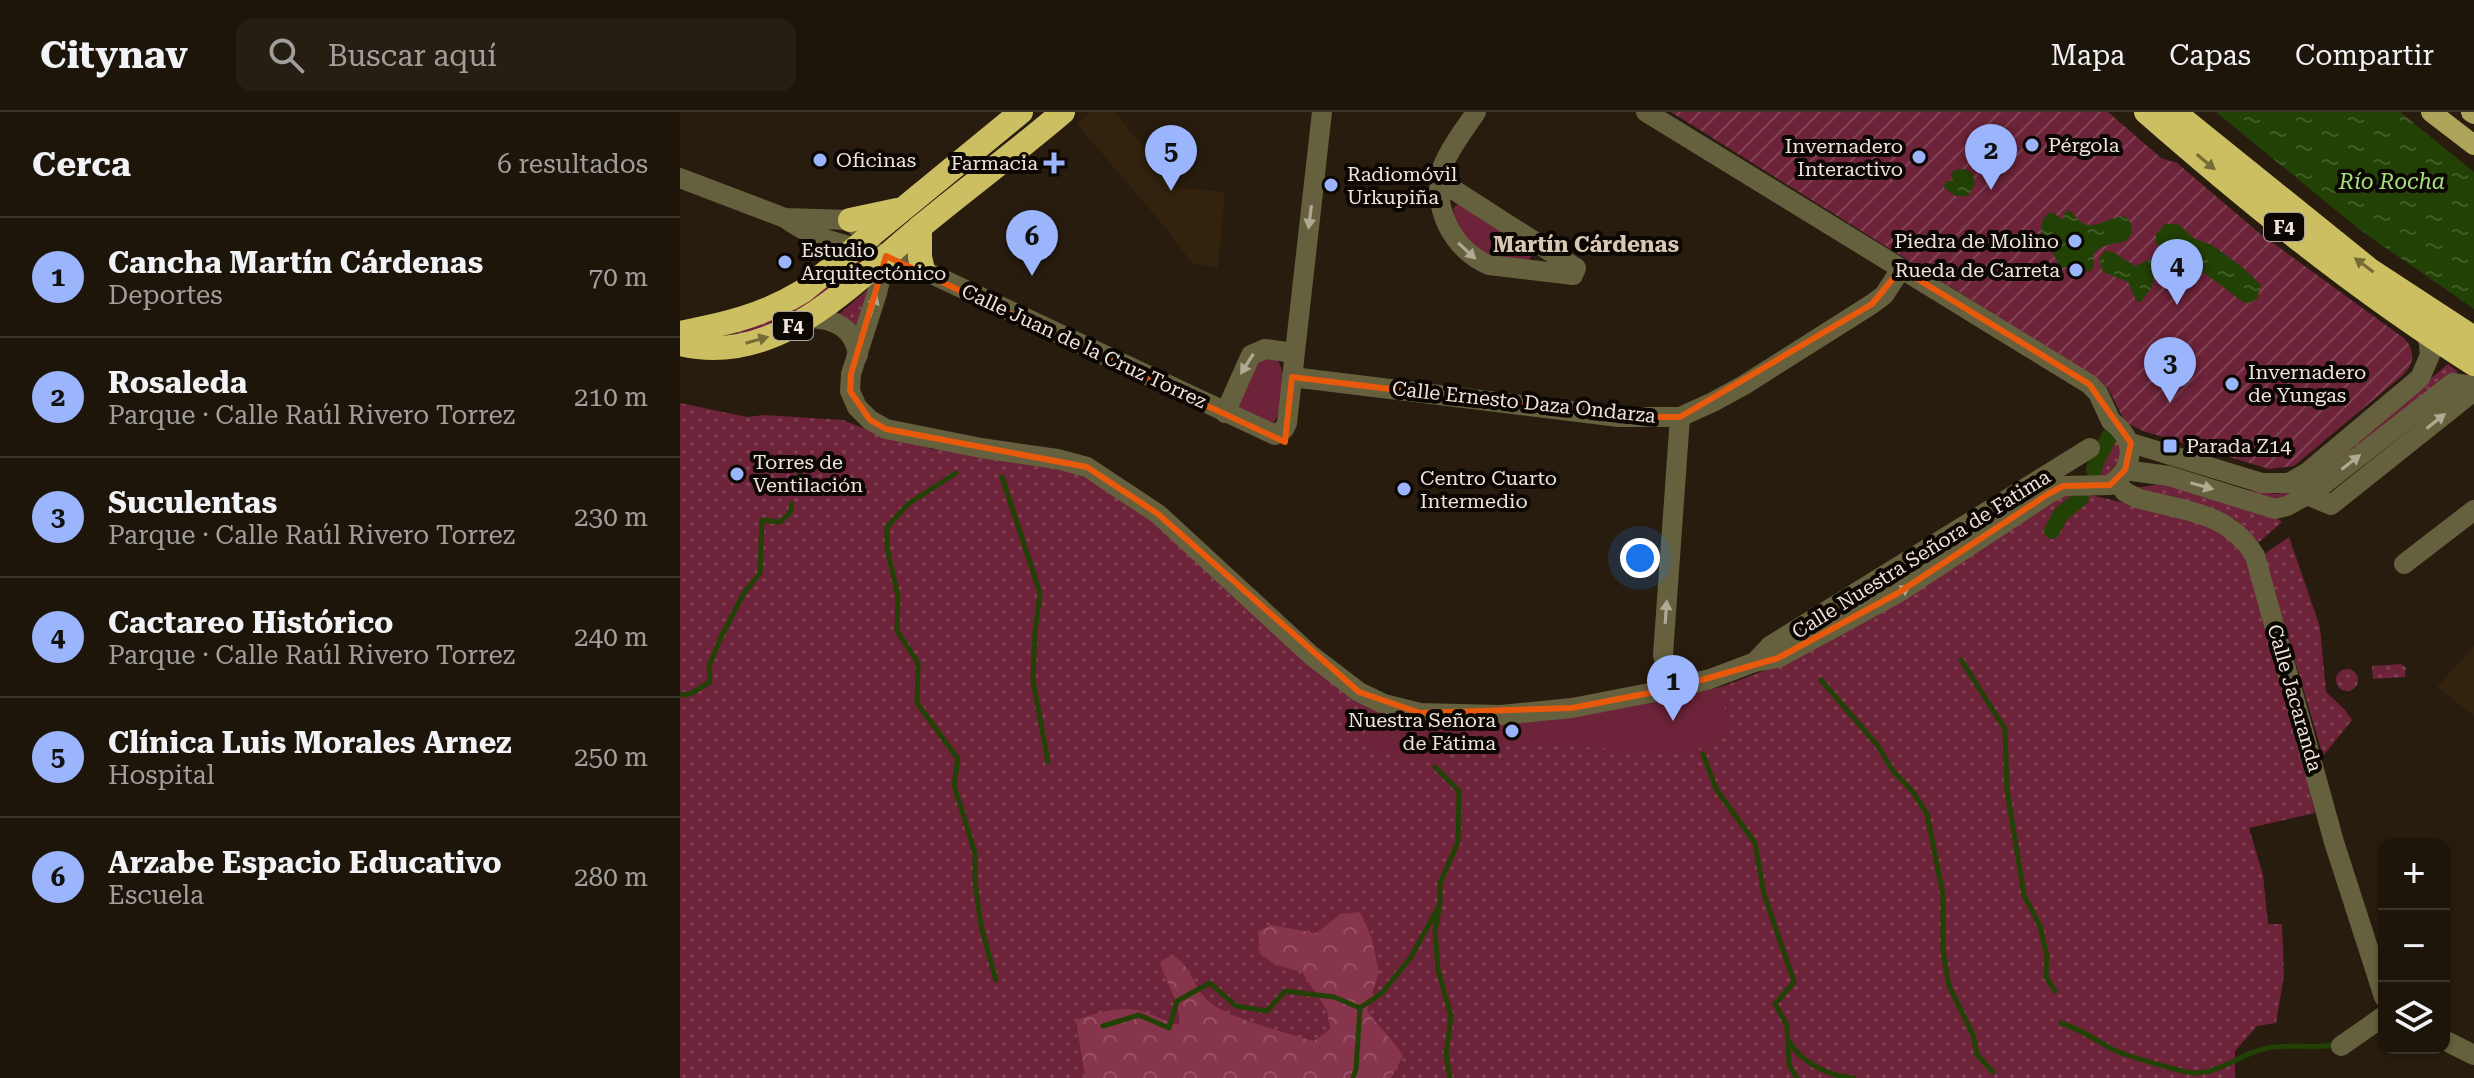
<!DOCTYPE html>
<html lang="es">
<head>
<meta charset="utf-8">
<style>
	body { margin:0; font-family:"Roboto Serif",serif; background:#261e13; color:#f1f3f6 }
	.controls { position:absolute; right:24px; bottom:24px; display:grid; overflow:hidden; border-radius:16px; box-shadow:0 2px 6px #0004 }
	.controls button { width:72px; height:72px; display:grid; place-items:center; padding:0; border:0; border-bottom:2px solid #3c342b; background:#1e150a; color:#f1f3f6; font:40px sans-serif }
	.you { position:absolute; left:960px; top:446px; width:28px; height:28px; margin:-20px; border:6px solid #fff; border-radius:50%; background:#1a73e8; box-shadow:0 0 0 12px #1a73e833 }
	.badge { display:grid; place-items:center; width:52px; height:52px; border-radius:50%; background:#9bb5fd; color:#111; font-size:26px; font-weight:700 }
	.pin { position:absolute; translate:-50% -66px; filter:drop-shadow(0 2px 4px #0008) }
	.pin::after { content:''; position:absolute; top:42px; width:28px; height:24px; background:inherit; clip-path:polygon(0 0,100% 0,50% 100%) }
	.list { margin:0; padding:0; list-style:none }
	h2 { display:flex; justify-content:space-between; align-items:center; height:104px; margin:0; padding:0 32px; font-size:34px }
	h2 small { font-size:26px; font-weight:400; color:#a19f9c }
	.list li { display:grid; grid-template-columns:52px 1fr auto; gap:24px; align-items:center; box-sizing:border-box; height:120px; padding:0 32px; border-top:2px solid #3c342b }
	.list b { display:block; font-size:30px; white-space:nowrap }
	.list p { margin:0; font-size:26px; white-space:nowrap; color:#a19f9c }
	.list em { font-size:26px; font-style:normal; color:#a19f9c }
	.icon { flex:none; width:44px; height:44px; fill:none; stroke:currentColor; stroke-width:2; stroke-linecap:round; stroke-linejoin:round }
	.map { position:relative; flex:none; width:1794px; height:966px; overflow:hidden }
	header { display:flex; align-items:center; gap:48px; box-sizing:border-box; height:112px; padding:0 40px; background:#1e150a; border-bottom:2px solid #3c342b }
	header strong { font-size:38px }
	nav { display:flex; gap:44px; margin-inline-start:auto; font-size:28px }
	.search { width:560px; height:72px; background:#261e13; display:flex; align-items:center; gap:20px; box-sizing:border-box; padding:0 28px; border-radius:16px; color:#a19f9c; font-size:30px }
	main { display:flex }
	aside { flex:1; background:#1e150a }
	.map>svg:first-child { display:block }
	.built { fill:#32220e }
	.grass { fill:url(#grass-dots) }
	.forest { fill:url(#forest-crowns) }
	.park { fill:#6d2339 }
	.garden { fill:url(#garden-furrows) }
	.water { fill:url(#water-ripples) }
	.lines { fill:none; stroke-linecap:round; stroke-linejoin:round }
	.stream { stroke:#224105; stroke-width:5 }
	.canal { stroke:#224105; stroke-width:16 }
	.minor { stroke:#65613e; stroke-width:20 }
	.major { stroke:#aea459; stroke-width:20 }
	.highway { stroke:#cbbf62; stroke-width:24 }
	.oneway { fill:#756c37 }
	.oneway2 { fill:#b0a994 }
	.marked { fill:none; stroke:#e8590c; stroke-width:6; stroke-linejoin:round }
	.poi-dot { fill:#9bb5fd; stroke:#0c0703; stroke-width:3 }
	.labels { text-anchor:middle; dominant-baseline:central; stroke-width:8; stroke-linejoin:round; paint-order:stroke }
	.shield { fill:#0c0703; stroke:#aaa29a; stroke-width:2 }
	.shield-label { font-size:18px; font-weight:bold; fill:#ede4db }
	.poi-label { font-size:20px; fill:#ede4db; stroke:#0c0703; text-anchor:start }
	.street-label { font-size:20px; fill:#ede4db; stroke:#0c0703 }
	.water-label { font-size:22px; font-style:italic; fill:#a3e07c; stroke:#0c0703 }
	.neighbourhood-label { font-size:22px; font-weight:bold; fill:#d8c7b5; stroke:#0c0703 }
</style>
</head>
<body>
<header>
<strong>Citynav</strong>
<div class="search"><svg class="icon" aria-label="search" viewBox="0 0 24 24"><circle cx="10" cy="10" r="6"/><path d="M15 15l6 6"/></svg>Buscar aquí</div>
<nav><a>Mapa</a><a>Capas</a><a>Compartir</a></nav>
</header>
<main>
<aside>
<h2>Cerca<small>6 resultados</small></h2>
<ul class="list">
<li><span class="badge">1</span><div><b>Cancha Martín Cárdenas</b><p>Deportes</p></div><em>70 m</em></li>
<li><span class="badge">2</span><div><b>Rosaleda</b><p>Parque · Calle Raúl Rivero Torrez</p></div><em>210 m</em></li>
<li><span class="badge">3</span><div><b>Suculentas</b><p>Parque · Calle Raúl Rivero Torrez</p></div><em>230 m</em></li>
<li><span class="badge">4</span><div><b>Cactareo Histórico</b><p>Parque · Calle Raúl Rivero Torrez</p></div><em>240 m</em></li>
<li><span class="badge">5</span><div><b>Clínica Luis Morales Arnez</b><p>Hospital</p></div><em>250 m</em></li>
<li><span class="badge">6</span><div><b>Arzabe Espacio Educativo</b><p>Escuela</p></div><em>280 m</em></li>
</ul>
</aside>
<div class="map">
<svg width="1794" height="966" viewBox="0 0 1794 966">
	<defs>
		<pattern id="grass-dots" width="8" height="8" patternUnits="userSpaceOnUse" patternTransform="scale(2)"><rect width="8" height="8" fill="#6d2339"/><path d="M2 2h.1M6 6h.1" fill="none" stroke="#824355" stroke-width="1.8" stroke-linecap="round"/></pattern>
		<pattern id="forest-crowns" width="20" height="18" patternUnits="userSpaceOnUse" patternTransform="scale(2)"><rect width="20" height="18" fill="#87354c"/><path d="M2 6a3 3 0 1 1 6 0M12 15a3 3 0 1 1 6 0" fill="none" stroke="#985265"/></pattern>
		<pattern id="garden-furrows" width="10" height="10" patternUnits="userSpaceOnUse" patternTransform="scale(2)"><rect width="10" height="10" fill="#6d2339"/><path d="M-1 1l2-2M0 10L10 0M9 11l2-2" fill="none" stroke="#824355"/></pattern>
		<pattern id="water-ripples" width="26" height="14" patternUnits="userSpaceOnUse" patternTransform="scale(2)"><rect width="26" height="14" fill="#224105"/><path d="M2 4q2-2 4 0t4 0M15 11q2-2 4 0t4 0" fill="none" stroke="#425c29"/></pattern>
	</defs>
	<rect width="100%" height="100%" fill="#281c0e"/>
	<g class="built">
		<path d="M410 0H434L499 76 545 80 538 156 512 151 484 114 397 12Z"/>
		<path d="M1794 534V604L1757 575Z"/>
	</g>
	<g class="grass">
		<path d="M176 147 184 152C138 187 103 220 42 223Z"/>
		<path d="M188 177 178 219 158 203Z"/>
		<path d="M1768 252 1778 260 1645 363 1595 389 1560 377 1598 382 1605 380 1632 365Z"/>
		<path d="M0 291 67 305 84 303 163 308 201 323 253 337 329 347 393 359 443 385 727 607 774 612 828 611 943 595 1041 575 1107 550 1380 383H1411L1507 406 1543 419 1574 458 1635 701 1569 716 1583 763 1588 812H1602L1604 864 1596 911 1577 914 1555 939V966H0Z"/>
		<path d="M1430 317 1435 318 1441 344 1428 363 1422 365 1410 357C1409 343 1418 325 1430 317Z"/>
		<path d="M1475 373C1515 374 1570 386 1602 410L1578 431 1556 408 1542 401 1454 376Z"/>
		<path d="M1609 425 1640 515 1646 580 1665 598 1672 608 1643 644 1597 488 1581 444Z"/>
		<path d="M1721 552 1726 556 1725 565 1693 567 1692 554Z"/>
		<circle cx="1667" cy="568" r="11"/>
	</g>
	<path class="forest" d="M680 800 691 824 699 860 687 898C697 915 713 926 723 944L711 966H405L396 908C415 901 442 893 462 899 475 903 486 910 499 913 501 890 486 873 480 850L492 843C510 852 513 874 527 888 546 906 607 921 634 929L650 917 647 898 622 860 596 853 580 842 578 820 591 813 636 821 661 802Z"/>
	<g class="park">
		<path d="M778 92 854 139 849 148C839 148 826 150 817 147 795 140 774 120 773 96Z"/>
		<path d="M579 246 597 248C608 261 603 299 593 312L557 295Z"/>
		<path d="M1041 575 1049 619 1030 633 1002 642 862 632 808 636 745 647 716 645 703 640 684 628 689 595 727 607 774 612 828 611 943 595Z"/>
	</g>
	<path class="garden" d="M991 0H1428L1481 46 1497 51 1578 120 1725 227C1735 239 1735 251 1723 263L1614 354 1589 357 1463 319 1445 310 1428 276 1407 260Z"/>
	<g class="water">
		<path d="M1536 0H1720L1794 60V197L1680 118Z"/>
		<path d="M1275 58 1285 57 1292 61 1295 72 1288 84H1276L1264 76 1265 70 1273 68 1271 62Z"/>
		<path d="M1388 98C1396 102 1398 111 1408 113 1425 116 1451 87 1452 121L1446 129C1433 133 1422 131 1413 143L1414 153 1411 159 1403 160 1391 153 1383 156 1379 154 1372 138 1362 128C1360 117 1360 108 1369 101H1374L1382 108 1384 102Z"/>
		<path d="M1485 112H1498L1515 127 1532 133 1562 155 1581 173 1577 187 1568 191 1563 190 1519 157 1509 155C1500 142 1485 142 1476 131V122Z"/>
		<path d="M1425 139 1433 140 1455 154 1471 147 1476 151 1472 175 1460 191 1456 188 1448 170 1423 160 1419 147Z"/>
	</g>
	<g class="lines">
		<g class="stream">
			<path d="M276 361 228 392 207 415V436L218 484 217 519 238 551 237 591 278 647 274 673 295 741V769L301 814 316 868"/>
			<path d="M322 365 360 481 355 519 353 568 368 650"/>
			<path d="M115 380 122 352"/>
			<path d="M1281 548 1325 617 1327 678 1344 783 1360 814 1367 844 1366 865 1375 879"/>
			<path d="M1141 568 1198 634 1213 659 1233 680 1247 702 1263 783V839L1269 874 1293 923 1297 943 1313 960"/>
			<path d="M0 583 10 582 30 570 29 554 41 525 64 481 80 461 82 408 100 410 110 401 112 392"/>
			<path d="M1023 642 1036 677 1075 731 1084 782 1114 870 1095 892 1107 913 1109 953 1117 966"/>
			<path d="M759 798 755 819 758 858 771 904 766 943 770 966"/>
			<path d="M1381 911C1400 917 1413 926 1430 936 1439 942 1502 960 1513 961 1538 962 1559 943 1583 937 1607 931 1632 937 1656 933"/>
			<path d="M423 914 459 903 489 916 497 889 530 871 556 894 587 899 605 879 654 885 680 896"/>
			<path d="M1109 929C1120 950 1150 965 1174 966"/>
			<path d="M673 966 676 957 680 896 702 881 731 845 760 792V771L778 730 779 679 755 655"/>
		</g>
		<g class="canal">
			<path d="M1414 358 1416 350 1430 323"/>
			<path d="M1372 419 1381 402 1401 386"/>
		</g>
		<g class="minor">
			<path d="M966 0 1409 272 1418 281 1431 309"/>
			<path d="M0 66 105 106 170 108 181 118"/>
			<path d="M760 69 896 156 893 163 809 153C772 138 750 93 763 54 770 35 785 17 796 0"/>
			<path d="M105 106C137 130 171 133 207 144 219 148 231 154 243 158L595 323 604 317 607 311 642 0"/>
			<path d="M206 144 197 181 171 262 170 279 177 295 190 308 206 317 301 336 377 347 407 355 478 402 632 544 679 580 704 592 740 601 821 603 892 596 990 577 1030 567 1075 550 1098 546 1218 481 1368 382 1383 374 1430 373C1455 355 1457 328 1431 309"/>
			<path d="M130 206C155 207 174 216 178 243"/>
			<path d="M612 265 939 305H1000L1033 290 1064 273 1192 192 1204 183 1221 157"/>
			<path d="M545 301 571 243 585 237 614 241"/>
			<path d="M1451 331 1582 371H1609L1628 360 1740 266 1750 243 1748 223"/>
			<path d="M1445 358 1489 364 1595 397 1607 394 1636 378 1773 271 1794 274"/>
			<path d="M1436 369 1445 380 1457 386C1503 399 1548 399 1575 444L1654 730 1704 885"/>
			<path d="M1627 383 1651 393 1794 279"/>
			<path d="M1724 452 1794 398"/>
			<path d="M1075 550 1090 534 1410 336"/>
			<path d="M990 577 983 543 1000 305"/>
			<path d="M1764 928 1794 943"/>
			<path d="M1661 934 1704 904"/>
		</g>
		<g class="major">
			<path d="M1751 0 1794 33"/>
			<path d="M1791 0 1794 2"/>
		</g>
		<g class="highway">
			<path d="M1466 0C1570 91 1677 178 1794 252"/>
			<path d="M1494 0 1690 158 1794 226"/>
			<path d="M170 108 217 98"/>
			<path d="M240 115V145L243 158"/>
			<path d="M0 221C45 212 82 204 123 179L341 0"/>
			<path d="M0 232C97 256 172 171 239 116 286 77 336 40 383 0"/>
		</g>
	</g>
	<defs><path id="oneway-solid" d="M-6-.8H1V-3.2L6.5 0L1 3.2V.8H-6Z" transform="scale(2)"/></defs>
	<g class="oneway">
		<use href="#oneway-solid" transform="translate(1526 50) rotate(40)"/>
		<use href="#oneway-solid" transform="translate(1684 153) rotate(-143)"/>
		<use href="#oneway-solid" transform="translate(77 228) rotate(-16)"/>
	</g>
	<g class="oneway2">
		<use href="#oneway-solid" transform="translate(630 105) rotate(97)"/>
		<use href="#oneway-solid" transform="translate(787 139) rotate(43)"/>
		<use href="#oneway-solid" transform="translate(193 194) rotate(-73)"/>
		<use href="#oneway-solid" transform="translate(567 252) rotate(122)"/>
		<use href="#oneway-solid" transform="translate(1756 309) rotate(-38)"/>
		<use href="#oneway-solid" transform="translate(1671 350) rotate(-38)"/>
		<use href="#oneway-solid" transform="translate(1522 374) rotate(16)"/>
		<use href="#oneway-solid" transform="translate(1220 480) rotate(-32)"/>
		<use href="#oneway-solid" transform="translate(986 500) rotate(-86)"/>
	</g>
	<path class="marked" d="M206 144 605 330 612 265 939 305H1000L1192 192 1221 157 1409 272 1451 331 1445 358 1430 373 1383 374 1368 382 1218 481 1098 546 990 577 892 596 740 601 679 580 478 402 407 355 206 317 190 308 170 279 171 262Z"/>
	<g class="poi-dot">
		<circle cx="1352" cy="33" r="8"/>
		<circle cx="1239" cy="45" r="8"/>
		<circle cx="140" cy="48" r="8"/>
		<path d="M370 39h8v8h8v8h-8v8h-8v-8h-8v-8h8z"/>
		<circle cx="651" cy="73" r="8"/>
		<circle cx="1395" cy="129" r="8"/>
		<circle cx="105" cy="150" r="8"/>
		<circle cx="1396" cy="158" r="8"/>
		<circle cx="1552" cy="272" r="8"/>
		<rect x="1482" y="326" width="16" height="16" rx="4"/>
		<circle cx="57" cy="362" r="8"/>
		<circle cx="724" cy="377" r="8"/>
		<circle cx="832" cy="619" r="8"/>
	</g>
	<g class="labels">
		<g class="shield">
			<rect x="1584" y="101" width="40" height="28" rx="6"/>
			<rect x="93" y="200" width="40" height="28" rx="6"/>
		</g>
		<g class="shield-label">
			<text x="1604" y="115">F4</text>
			<text x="113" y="214">F4</text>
		</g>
		<g class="poi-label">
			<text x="1368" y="33">Pérgola</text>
			<text x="1223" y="34" text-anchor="end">Invernadero<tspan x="1223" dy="23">Interactivo</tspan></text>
			<text x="156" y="48">Oficinas</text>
			<text x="358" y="51" text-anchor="end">Farmacia</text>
			<text x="667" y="62">Radiomóvil<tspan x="667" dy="23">Urkupiña</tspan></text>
			<text x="1379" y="129" text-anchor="end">Piedra de Molino</text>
			<text x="121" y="138">Estudio<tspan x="121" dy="23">Arquitectónico</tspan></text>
			<text x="1380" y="158" text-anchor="end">Rueda de Carreta</text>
			<text x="1568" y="260">Invernadero<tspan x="1568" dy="23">de Yungas</tspan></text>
			<text x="1506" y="334">Parada Z14</text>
			<text x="73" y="350">Torres de<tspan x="73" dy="23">Ventilación</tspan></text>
			<text x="740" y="366">Centro Cuarto<tspan x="740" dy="23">Intermedio</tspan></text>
			<text x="816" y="608" text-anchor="end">Nuestra Señora<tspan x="816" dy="23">de Fátima</tspan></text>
		</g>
		<g class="street-label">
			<text transform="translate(404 234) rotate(25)">Calle Juan de la Cruz Torrez</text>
			<text transform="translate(844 290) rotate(6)">Calle Ernesto Daza Ondarza</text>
			<text transform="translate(1241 442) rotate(-32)">Calle Nuestra Señora de Fatima</text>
			<text transform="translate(1615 586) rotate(74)">Calle Jacaranda</text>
		</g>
		<g class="water-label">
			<text x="1712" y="69">Río Rocha</text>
		</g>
		<g class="neighbourhood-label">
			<text x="906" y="132">Martín Cárdenas</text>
		</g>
	</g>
</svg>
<div class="controls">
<button>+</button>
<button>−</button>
<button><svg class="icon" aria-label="layers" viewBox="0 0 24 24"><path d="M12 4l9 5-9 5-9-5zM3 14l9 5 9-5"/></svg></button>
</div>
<div class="you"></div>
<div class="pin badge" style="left:993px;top:609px">1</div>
<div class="pin badge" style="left:1311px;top:78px">2</div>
<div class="pin badge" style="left:1490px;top:291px">3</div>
<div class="pin badge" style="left:1497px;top:193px">4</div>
<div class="pin badge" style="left:491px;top:79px">5</div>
<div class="pin badge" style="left:352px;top:164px">6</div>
</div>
</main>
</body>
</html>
